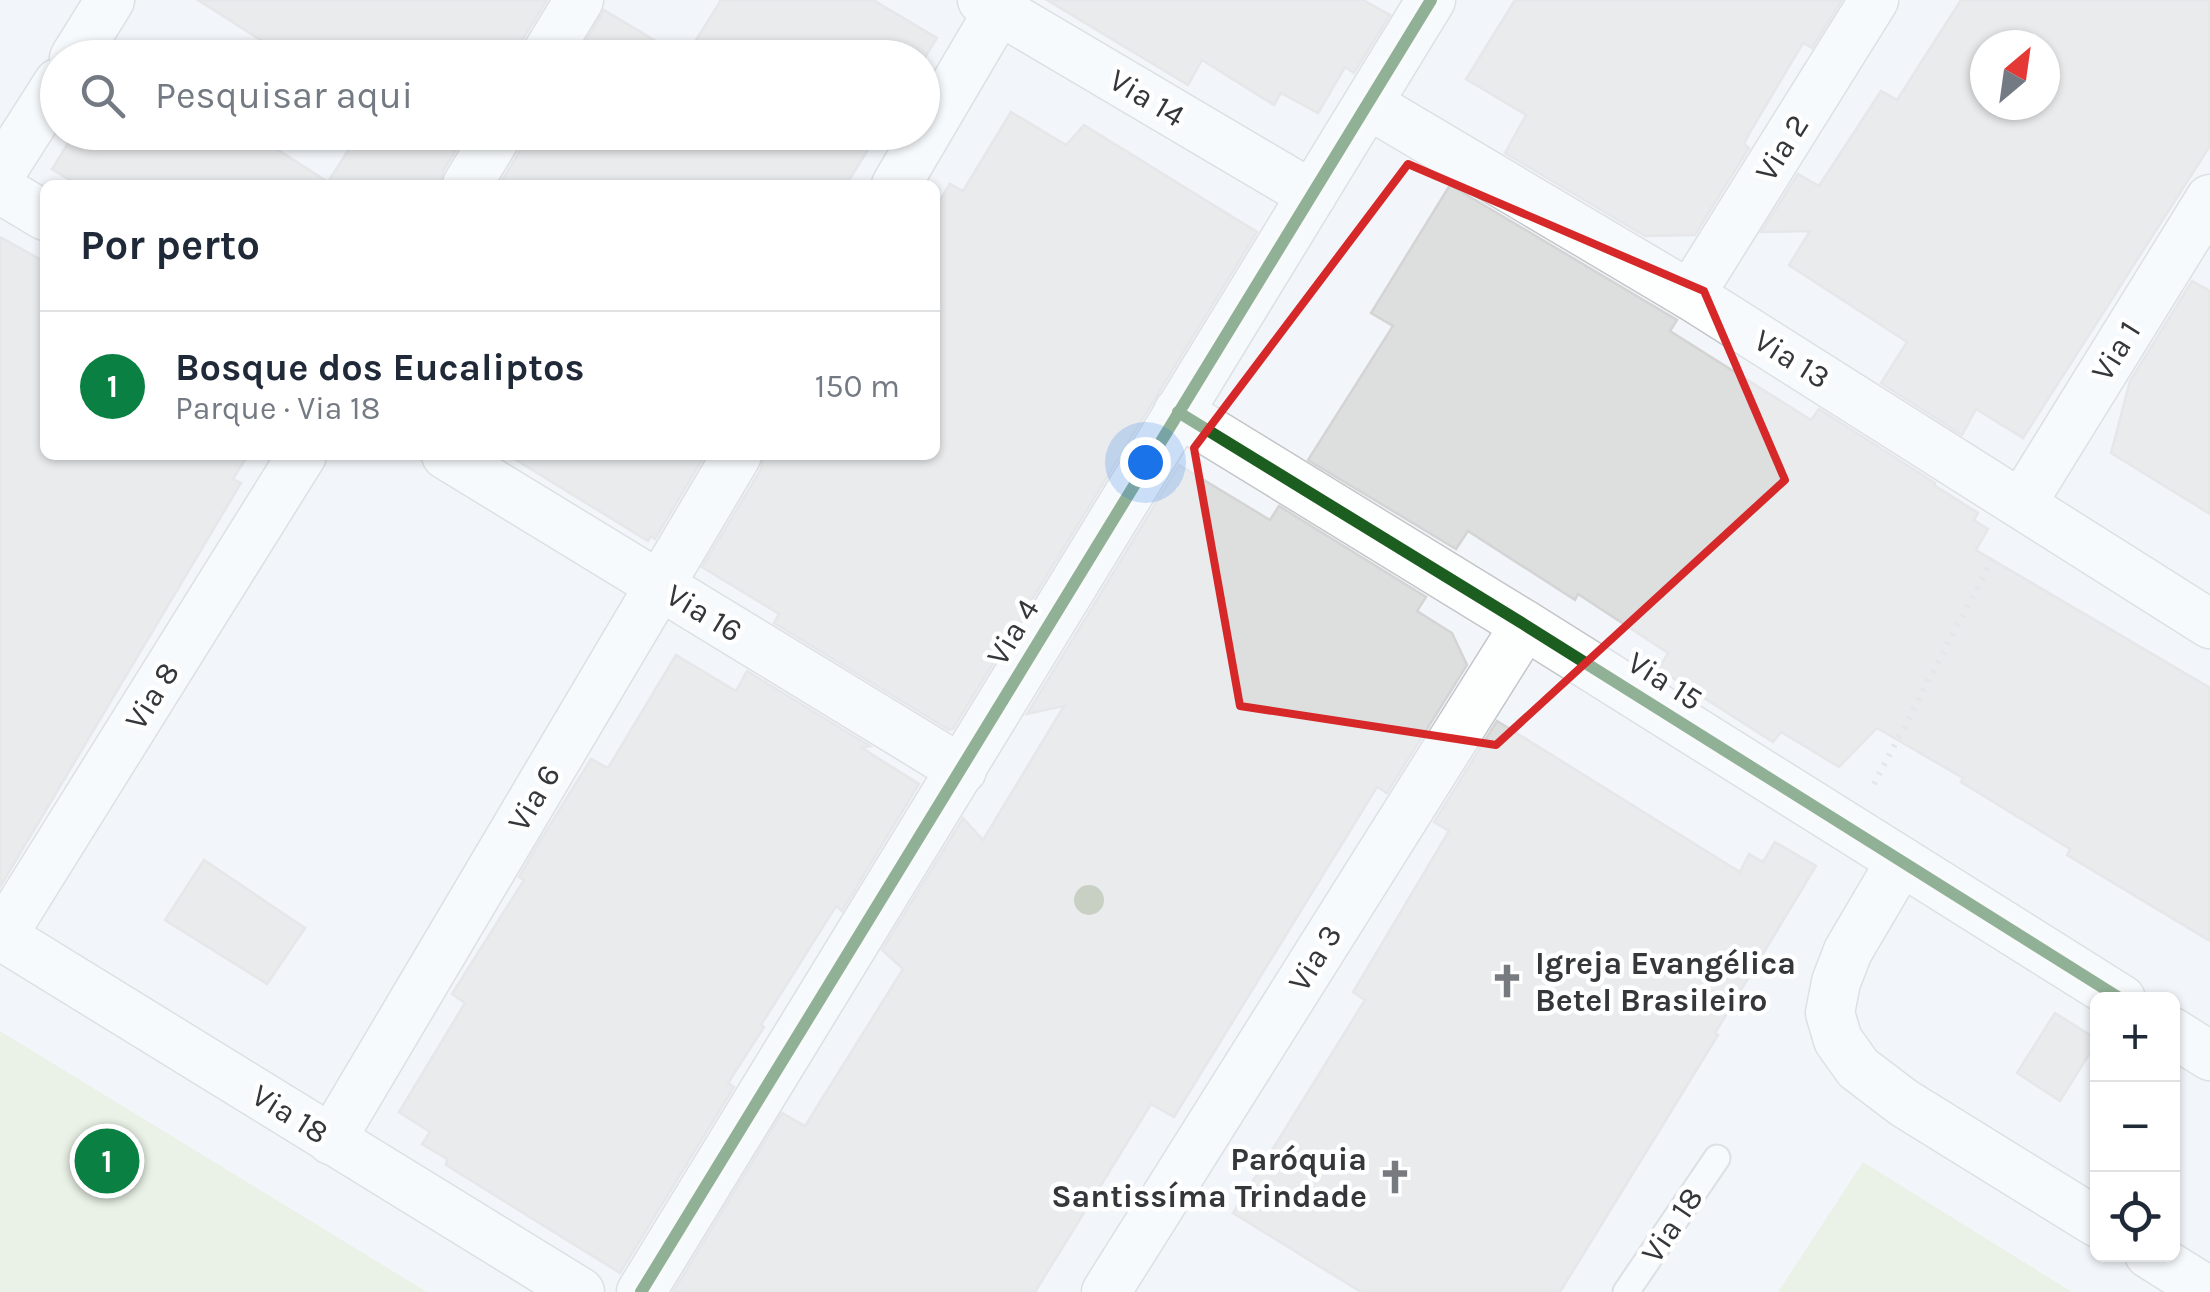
<!DOCTYPE html>
<html lang="pt">
<head>
<meta charset="utf-8">
<style>
	body { margin:0; font-family:Karla,sans-serif; background:#f2f2f3; color:#1f2937 }
	.controls { position:absolute; right:30px; bottom:30px; display:grid; overflow:hidden; border-radius:15px; box-shadow:0 2px 8px #0004 }
	.controls button { width:90px; height:90px; display:grid; place-items:center; padding:0; border:0; border-bottom:2px solid #e0e1e3; background:#fff; color:#1f2937; font:50px sans-serif }
	.compass { position:absolute; left:1970px; top:30px; width:90px; height:90px; border-radius:50%; background:#fff; box-shadow:0 2px 8px #0004; rotate:29deg }
	.you { position:absolute; left:1145px; top:462px; width:35px; height:35px; margin:-25px; border:8px solid #fff; border-radius:50%; background:#1a73e8; box-shadow:0 0 0 15px #1a73e833 }
	.badge { display:grid; place-items:center; width:65px; height:65px; border-radius:50%; background:#0b8043; color:#fff; font-size:32px; font-weight:700 }
	.pin { position:absolute; translate:-50% -50%; border:5px solid #fff; box-shadow:0 2px 10px #0006 }
	.list { margin:0; padding:0; list-style:none }
	h2 { display:flex; justify-content:space-between; align-items:center; height:130px; margin:0; padding:0 40px; font-size:42px }
	h2 small { font-size:32px; font-weight:400; color:#747a83 }
	.list li { display:grid; grid-template-columns:65px 1fr auto; gap:30px; align-items:center; box-sizing:border-box; height:150px; padding:0 40px; border-top:2px solid #e0e1e3 }
	.list b { display:block; font-size:38px; white-space:nowrap }
	.list p { margin:0; font-size:32px; white-space:nowrap; color:#747a83 }
	.list em { font-size:32px; font-style:normal; color:#747a83 }
	.icon { flex:none; width:55px; height:55px; fill:none; stroke:currentColor; stroke-width:2; stroke-linecap:round; stroke-linejoin:round }
	.map { position:relative; flex:none; width:2210px; height:1292px; overflow:hidden }
	.search { position:absolute; background:#fff; box-shadow:0 2px 8px #0004; left:40px; top:40px; width:900px; height:110px; display:flex; align-items:center; gap:25px; box-sizing:border-box; padding:0 35px; border-radius:55px; color:#747a83; font-size:38px }
	.panel { position:absolute; background:#fff; box-shadow:0 2px 8px #0004; left:40px; top:180px; width:900px; height:280px; border-radius:15px }
	.map>svg:first-child { display:block }
	.green { fill:#dfedd0 }
	.building { fill:#dddede; stroke:#d4d4d5; stroke-width:2.5; fill-rule:evenodd }
	.lines { fill:none; stroke-linecap:round; stroke-linejoin:round }
	.lane-casing { stroke:#c3c6c9; stroke-width:29 }
	.street-casing { stroke:#c3c6c9; stroke-width:51 }
	.path { stroke:#d2d3d6; stroke-width:6; stroke-dasharray:2.5 8; stroke-linecap:butt }
	.lane { stroke:#fdfefe; stroke-width:25 }
	.street { stroke:#fdfefe; stroke-width:48 }
	.cycleway-casing { stroke:#fff; stroke-width:19 }
	.cycleway { stroke:#1b5e20; stroke-width:12 }
	.tree { fill:#96a384 }
	.marked { fill:none; stroke:#d62828; stroke-width:8; stroke-linejoin:round }
	.labels { text-anchor:middle; dominant-baseline:central; stroke-width:9; stroke-linejoin:round; paint-order:stroke }
	.street-label { font-size:32px; fill:#35373b; stroke:#fff }
	.poi-label { font-size:32px; font-weight:bold; fill:#35373b; stroke:#fff; text-anchor:start }
</style>
</head>
<body>
<div class="map">
<svg width="2210" height="1292" viewBox="0 0 2210 1292">
	<rect width="100%" height="100%" fill="#f2f6fa"/>
	<g class="green">
		<path d="M0 1031 427 1292H0Z"/>
		<path d="M1863 1162 2072 1292H1778Z"/>
	</g>
	<g class="building">
		<path d="M198 0H547L520 44 517 58H289Z"/>
		<path d="M721 0H873L937 38 922 62V58H685Z"/>
		<path d="M1047 0H1363L1390 15 1354 73 1345 67 1318 113 1281 93 1274 105 1202 60 1188 85Z"/>
		<path d="M1515 0H1842L1812 48 1803 43 1750 132 1744 144 1749 148 1695 235 1645 236 1505 153 1526 115 1466 79Z"/>
		<path d="M1961 0H2210V146L2023 438 1976 409 1962 435 1881 383 1907 342 1789 265 1810 231 1761 232 1798 174 1819 186 1881 91 1897 100ZM1985 45H2045V105H1985Z"/>
		<path d="M604 10 641 32 683 58H576Z"/>
		<path d="M1011 112 1066 145 1084 125 1257 232 953 729 949 730 774 623 779 614 702 567 761 469 764 455H935V208L950 184 963 191Z"/>
		<path d="M75 132H250L328 182 360 132H467L443 171 440 185H78L52 169Z"/>
		<path d="M526 132H879L846 185H499L523 146Z"/>
		<path d="M1450 185 1677 320 1670 331 1811 420 1819 409 1935 483 1934 485 1978 513 1974 520 1988 529 1976 550 2210 688V941L2067 855 2070 849 1961 782 1963 778 1877 728 1839 767 1781 732 1773 742 1659 669 1668 653 1578 594 1575 600 1468 531 1456 549 1308 460 1393 326 1371 313Z"/>
		<path d="M0 237 45 262V455H248L233 479 241 483 0 887Z"/>
		<path d="M2192 281 2210 291V514L2111 453 2130 381Z"/>
		<path d="M508 455H705L655 539 651 536 648 541Z"/>
		<path d="M1179 465 1270 520 1279 506 1426 597 1417 611 1452 633 1467 665 1387 793 1377 787 1174 1117 1151 1104 1035 1292H673L782 1113 805 1126 875 1014 903 969 882 950 963 818 983 840 1064 706 1027 714Z"/>
		<path d="M676 655 736 691 747 671 870 746 862 748 919 784 842 911 836 906 761 1025 764 1027 728 1083 734 1087 620 1273 446 1165 447 1159 422 1144 430 1132 399 1112 465 1003 452 994 524 880 519 877 538 844 591 759 608 768Z"/>
		<path d="M1497 721 1740 872 1749 854 1763 862 1775 842 1816 866 1715 1033 1718 1035 1560 1292H1361L1233 1213 1365 1000 1353 992 1449 831 1434 822Z"/>
		<path d="M204 860 305 928 267 984 165 920Z"/>
		<path d="M2055 1013 2098 1040 2060 1101 2017 1073Z"/>
	</g>
	<g class="lines">
		<g class="lane-casing">
			<path id="lane" d="M1626 1292 1717 1158"/>
		</g>
		<g class="street-casing">
			<g id="street">
				<path d="M982 0 1312 195"/>
				<path d="M74 58 110 0"/>
				<path d="M544 58 579 0"/>
				<path d="M1368 104 1690 295 2210 624"/>
				<path d="M0 174 58 83"/>
				<path d="M467 185 499 132"/>
				<path d="M896 185 999 10"/>
				<path d="M0 189 45 216"/>
				<path d="M1690 295 1874 0"/>
				<path d="M1178 412 1525 625 2121 999"/>
				<path d="M446 455 962 770"/>
				<path d="M2022 503 2210 199"/>
				<path d="M1901 861 1848 951 1836 982 1830 1013 1838 1040 1858 1068 1904 1103 2098 1223"/>
				<path d="M0 935 580 1292"/>
				<path d="M2 936 302 455"/>
				<path d="M2172 1032 2210 1056"/>
				<path d="M331 1140 737 455"/>
				<path d="M2149 1254 2210 1292"/>
				<path d="M641 1292 1431 0"/>
				<path d="M1106 1292 1525 625"/>
			</g>
		</g>
		<path class="path" d="M1874 784 1996 552"/>
		<use href="#lane" class="lane"/>
		<use href="#street" class="street"/>
		<g class="cycleway-casing">
			<g id="cycleway">
				<path d="M1178 412 1525 625 2121 999"/>
				<path d="M641 1292 1431 0"/>
			</g>
		</g>
		<use href="#cycleway" class="cycleway"/>
	</g>
	<circle class="tree" cx="1089" cy="900" r="15"/>
	<path d="M0 0H2210V1292H0ZM1408 164 1704 291 1785 480 1496 745 1240 706 1194 448Z" fill="#f2f6fa" fill-opacity=".55" fill-rule="evenodd"/>
	<path class="marked" d="M1408 164 1704 291 1785 480 1496 745 1240 706 1194 448Z"/>
	<defs>
		<g id="church-bare" transform="scale(2.7)"><path d="M-1.2-6h2.4v3.5h3.3v2.4h-3.3V6h-2.4V-.1h-3.3v-2.4h3.3Z" fill="#777a7e" stroke="#fff" stroke-width="2.5" paint-order="stroke"/></g>
	</defs>
	<g fill-rule="evenodd">
		<use href="#church-bare" x="1507" y="981"/>
		<use href="#church-bare" x="1395" y="1177"/>
	</g>
	<g class="labels">
		<g class="street-label">
			<text transform="translate(1147 98) rotate(31)">Via 14</text>
			<text transform="translate(1782 148) rotate(-58)">Via 2</text>
			<text transform="translate(2116 351) rotate(-58)">Via 1</text>
			<text transform="translate(1792 359) rotate(32)">Via 13</text>
			<text transform="translate(704 613) rotate(31)">Via 16</text>
			<text transform="translate(1013 632) rotate(-59)">Via 4</text>
			<text transform="translate(1665 681) rotate(32)">Via 15</text>
			<text transform="translate(152 696) rotate(-58)">Via 8</text>
			<text transform="translate(534 798) rotate(-59)">Via 6</text>
			<text transform="translate(1315 958) rotate(-58)">Via 3</text>
			<text transform="translate(290 1114) rotate(32)">Via 18</text>
			<text transform="translate(1672 1225) rotate(-56)">Via 18</text>
		</g>
		<g class="poi-label">
			<text x="1535" y="963">Igreja Evangélica<tspan x="1535" dy="37">Betel Brasileiro</tspan></text>
			<text x="1367" y="1159" text-anchor="end">Paróquia<tspan x="1367" dy="37">Santissíma Trindade</tspan></text>
		</g>
	</g>
</svg>
<div class="controls">
<button>+</button>
<button>−</button>
<button><svg class="icon" aria-label="locate" viewBox="0 0 24 24"><circle cx="12" cy="12" r="6"/><path d="M12 2v4M12 18v4M2 12h4M18 12h4"/></svg></button>
</div>
<svg class="compass" viewBox="-18 -18 36 36"><path d="M0-13l5 13h-10z" fill="#e53935"/><path d="M0 13l5-13h-10z" fill="#747a83"/></svg>
<div class="you"></div>
<div class="pin badge" style="left:107px;top:1161px">1</div>
<div class="search"><svg class="icon" aria-label="search" viewBox="0 0 24 24"><circle cx="10" cy="10" r="6"/><path d="M15 15l6 6"/></svg>Pesquisar aqui</div>
<section class="panel">
<h2>Por perto<small></small></h2>
<ul class="list">
<li><span class="badge">1</span><div><b>Bosque dos Eucaliptos</b><p>Parque · Via 18</p></div><em>150 m</em></li>
</ul>
</section>
</div>
</body>
</html>
